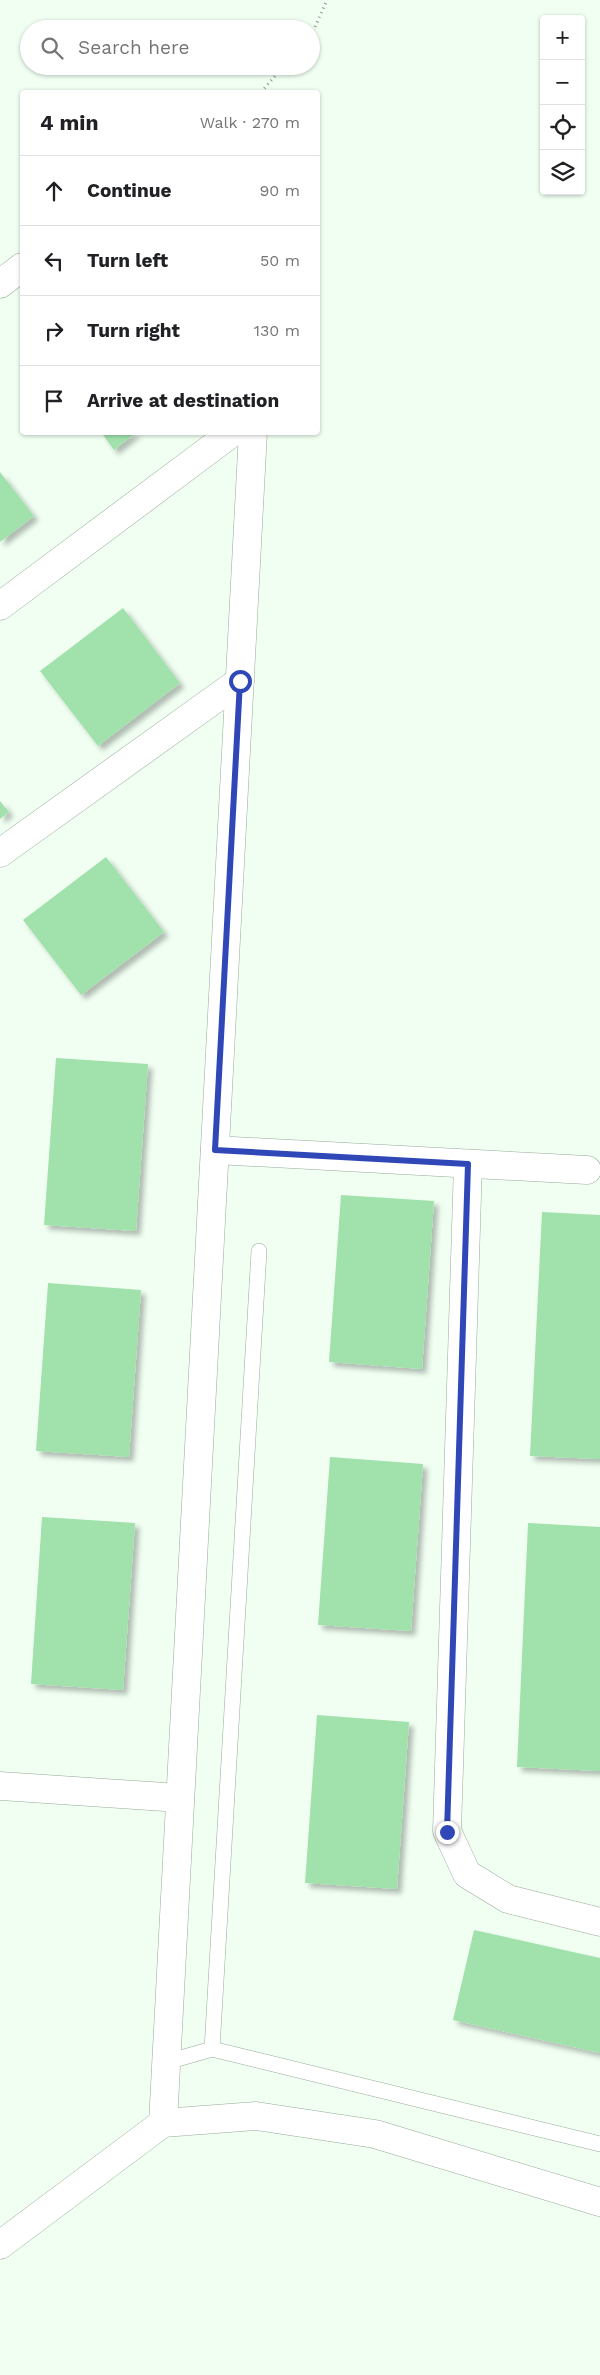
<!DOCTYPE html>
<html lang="en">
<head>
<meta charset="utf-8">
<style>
	body { margin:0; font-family:"Work Sans",sans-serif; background:#f2f2f2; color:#202124 }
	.controls { position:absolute; right:15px; top:15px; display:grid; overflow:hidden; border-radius:5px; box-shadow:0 1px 4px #0004 }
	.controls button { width:45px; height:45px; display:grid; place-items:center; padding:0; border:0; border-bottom:1px solid #e0e0e0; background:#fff; color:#202124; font:25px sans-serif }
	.stop { position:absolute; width:15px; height:15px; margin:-11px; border:4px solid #3047b8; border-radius:50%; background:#fff }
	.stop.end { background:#3047b8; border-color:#fff; box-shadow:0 1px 5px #0008 }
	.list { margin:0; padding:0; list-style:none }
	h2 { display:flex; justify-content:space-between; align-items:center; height:65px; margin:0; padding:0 20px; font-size:21px }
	h2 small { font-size:16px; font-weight:400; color:#757577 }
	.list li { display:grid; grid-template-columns:32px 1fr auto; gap:15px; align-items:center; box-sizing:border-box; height:70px; padding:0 20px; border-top:1px solid #e0e0e0 }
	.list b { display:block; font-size:19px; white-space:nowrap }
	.list em { font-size:16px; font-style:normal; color:#757577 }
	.icon { flex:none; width:28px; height:28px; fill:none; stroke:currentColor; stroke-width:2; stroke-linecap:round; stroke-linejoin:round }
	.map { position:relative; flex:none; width:600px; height:2375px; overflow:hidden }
	.search { position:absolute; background:#fff; box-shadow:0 1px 4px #0004; left:20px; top:20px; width:300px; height:55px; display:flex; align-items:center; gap:12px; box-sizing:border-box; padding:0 18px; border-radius:28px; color:#757577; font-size:19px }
	.panel { position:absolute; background:#fff; box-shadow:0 1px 4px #0004; left:20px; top:90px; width:300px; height:345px; border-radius:5px }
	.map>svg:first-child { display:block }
	.building { fill:#a1e1ab; filter:url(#shadow) }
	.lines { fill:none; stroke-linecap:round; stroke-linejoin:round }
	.service-casing { stroke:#98aa9a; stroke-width:16 }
	.minor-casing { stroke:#98aa9a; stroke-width:29 }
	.path { stroke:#8d988f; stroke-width:3; stroke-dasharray:1 4; stroke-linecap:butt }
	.service { stroke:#fff; stroke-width:15 }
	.minor { stroke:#fff; stroke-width:28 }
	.route { stroke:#3047b8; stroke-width:6 }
</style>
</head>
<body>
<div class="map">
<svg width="600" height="2375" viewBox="0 0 600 2375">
	<defs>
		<filter id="shadow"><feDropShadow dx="4.5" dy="4.5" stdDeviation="2.5" flood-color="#0004"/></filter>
	</defs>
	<rect width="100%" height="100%" fill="#f0fff2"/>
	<g class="building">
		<path d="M101 432H137L114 450Z"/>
		<path d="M0 472 34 516 0 542Z"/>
		<path d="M123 608 180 683 98 746 40 671Z"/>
		<path d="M0 801 9 812 0 819Z"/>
		<path d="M106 857 164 932 81 995 23 920Z"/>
		<path d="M56 1058 148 1064 136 1231 44 1225Z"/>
		<path d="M341 1195 434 1201 422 1369 329 1362Z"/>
		<path d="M542 1212 600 1215V1459L530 1456Z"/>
		<path d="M48 1283 141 1290 129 1457 36 1451Z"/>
		<path d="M330 1457 423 1464 411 1631 318 1625Z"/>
		<path d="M42 1517 135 1523 123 1690 31 1684Z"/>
		<path d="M528 1523 600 1527V1771L517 1767Z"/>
		<path d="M317 1715 409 1722 397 1889 305 1883Z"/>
		<path d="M474 1930 600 1958V2053L453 2020Z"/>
	</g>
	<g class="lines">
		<g class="service-casing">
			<g id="service">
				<path d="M212 2049 600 2144"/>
				<path d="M167 2062 212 2049 259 1251"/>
			</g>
		</g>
		<g class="minor-casing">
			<g id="minor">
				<path d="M0 284 22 267"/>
				<path d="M0 606 233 432"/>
				<path d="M0 853 240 681"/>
				<path d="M215 1150 587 1170"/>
				<path d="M468 1164 447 1831 467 1874 508 1899 600 1922"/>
				<path d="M0 1786 180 1798"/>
				<path d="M163 2123 253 432"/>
				<path d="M0 2245 163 2123 256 2116 375 2134 600 2202"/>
			</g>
		</g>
		<g class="path">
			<path d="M311 36 327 0"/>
			<path d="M261 92 284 66"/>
		</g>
		<use href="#service" class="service"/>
		<use href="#minor" class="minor"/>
	</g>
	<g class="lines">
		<path class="route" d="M240 681 215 1150 468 1164 447 1832"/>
	</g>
</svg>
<div class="controls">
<button>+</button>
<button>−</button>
<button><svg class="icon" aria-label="locate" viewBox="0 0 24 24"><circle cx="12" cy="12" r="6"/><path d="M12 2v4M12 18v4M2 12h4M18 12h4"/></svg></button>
<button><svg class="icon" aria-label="layers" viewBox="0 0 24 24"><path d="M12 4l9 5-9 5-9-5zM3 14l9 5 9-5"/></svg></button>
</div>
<div class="stop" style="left:240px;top:681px"></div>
<div class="stop end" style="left:447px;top:1832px"></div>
<div class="search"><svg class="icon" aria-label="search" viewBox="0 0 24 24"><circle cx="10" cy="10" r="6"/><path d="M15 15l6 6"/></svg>Search here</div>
<section class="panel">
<h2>4 min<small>Walk · 270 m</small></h2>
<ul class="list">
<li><svg class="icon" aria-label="ahead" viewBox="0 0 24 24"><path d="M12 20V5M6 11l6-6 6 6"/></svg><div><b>Continue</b></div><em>90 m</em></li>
<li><svg class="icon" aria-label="left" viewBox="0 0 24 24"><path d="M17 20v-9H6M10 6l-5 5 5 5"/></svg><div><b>Turn left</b></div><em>50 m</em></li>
<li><svg class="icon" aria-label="right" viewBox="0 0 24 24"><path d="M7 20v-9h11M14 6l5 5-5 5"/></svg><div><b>Turn right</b></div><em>130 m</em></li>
<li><svg class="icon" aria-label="arrive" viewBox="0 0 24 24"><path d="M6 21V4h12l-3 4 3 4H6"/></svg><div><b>Arrive at destination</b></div></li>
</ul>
</section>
</div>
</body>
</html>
